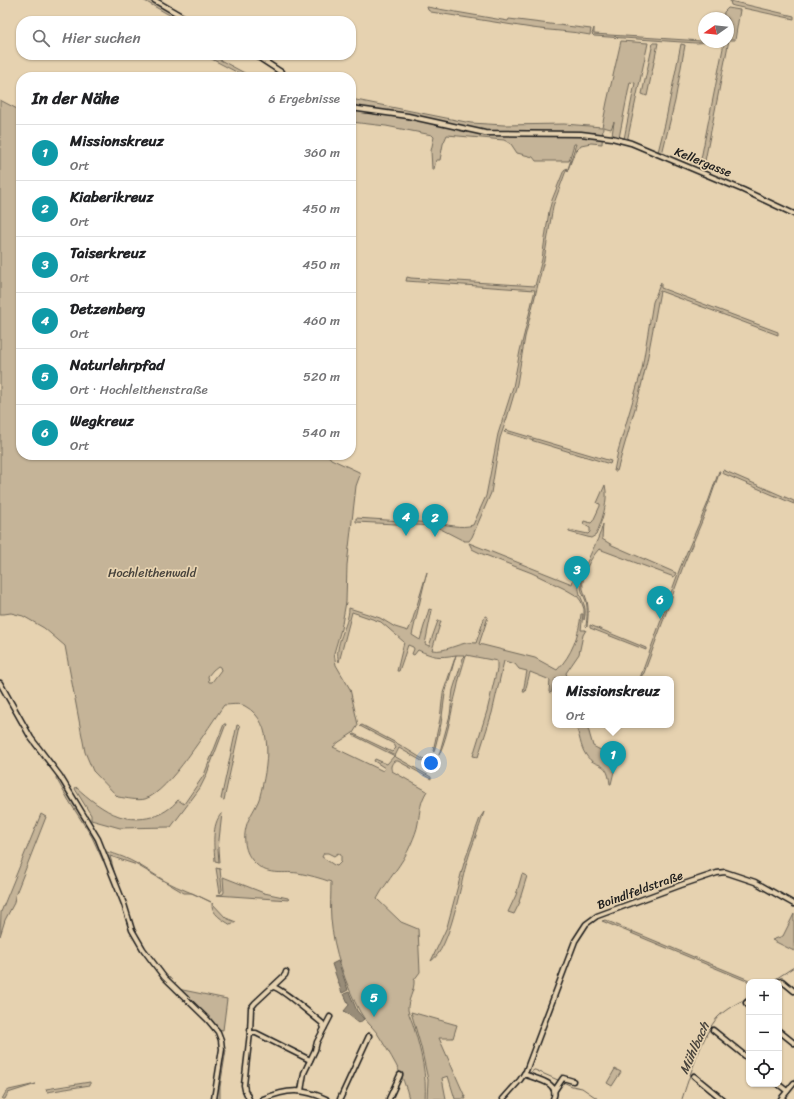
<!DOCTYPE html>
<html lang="de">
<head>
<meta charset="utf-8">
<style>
	body { margin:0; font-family:Sriracha,sans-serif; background:#f6f6f6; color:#202124 }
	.controls { position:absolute; right:12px; bottom:12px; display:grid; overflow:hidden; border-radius:8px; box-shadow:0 1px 3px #0004 }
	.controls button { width:36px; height:36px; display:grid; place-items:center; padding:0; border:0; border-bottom:1px solid #e0e0e0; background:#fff; color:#202124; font:20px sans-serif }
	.compass { position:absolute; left:698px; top:12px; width:36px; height:36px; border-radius:50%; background:#fff; box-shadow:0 1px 3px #0004; rotate:256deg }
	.you { position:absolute; left:431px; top:763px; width:14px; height:14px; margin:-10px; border:3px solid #fff; border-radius:50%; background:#1a73e8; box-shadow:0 0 0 6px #1a73e833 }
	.badge { display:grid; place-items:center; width:26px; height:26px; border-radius:50%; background:#c8321e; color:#fff; font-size:13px; font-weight:700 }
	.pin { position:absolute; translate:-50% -33px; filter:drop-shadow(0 1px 2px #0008) }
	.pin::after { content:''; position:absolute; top:21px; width:14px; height:12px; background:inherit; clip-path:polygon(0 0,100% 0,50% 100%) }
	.popup { position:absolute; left:552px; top:676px; width:122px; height:52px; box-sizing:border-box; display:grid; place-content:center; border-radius:8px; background:#fff; filter:drop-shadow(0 1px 3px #0005); font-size:13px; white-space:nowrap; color:#757577 }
	.popup b { font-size:15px; color:#202124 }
	.popup::after { content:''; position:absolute; left:50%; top:100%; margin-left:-8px; border:8px solid transparent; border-top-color:#fff }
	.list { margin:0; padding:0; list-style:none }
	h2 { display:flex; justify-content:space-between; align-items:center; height:52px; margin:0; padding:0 16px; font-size:17px }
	h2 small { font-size:13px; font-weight:400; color:#757577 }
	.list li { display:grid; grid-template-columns:26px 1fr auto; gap:12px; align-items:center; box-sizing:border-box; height:56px; padding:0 16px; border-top:1px solid #e0e0e0 }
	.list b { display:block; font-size:15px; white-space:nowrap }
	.list p { margin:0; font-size:13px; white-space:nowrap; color:#757577 }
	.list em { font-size:13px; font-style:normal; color:#757577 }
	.icon { flex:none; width:22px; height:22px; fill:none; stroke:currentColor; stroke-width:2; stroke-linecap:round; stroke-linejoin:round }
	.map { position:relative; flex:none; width:794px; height:1099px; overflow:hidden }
	.search { position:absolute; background:#fff; box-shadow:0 1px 3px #0004; left:16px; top:16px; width:340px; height:44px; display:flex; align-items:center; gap:10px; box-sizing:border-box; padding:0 14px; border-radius:16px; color:#757577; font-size:15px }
	.panel { position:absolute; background:#fff; box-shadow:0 1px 3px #0004; left:16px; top:72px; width:340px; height:388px; border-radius:16px }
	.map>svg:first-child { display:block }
	.green { fill:#c5b498; stroke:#70685a; fill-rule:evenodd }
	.water { fill:#988c78; stroke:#665f53 }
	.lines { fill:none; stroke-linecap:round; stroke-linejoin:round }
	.stream { stroke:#665f53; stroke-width:1 }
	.minor-casing { stroke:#1c1c1c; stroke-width:7 }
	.minor { stroke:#e6d2b0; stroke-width:4 }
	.labels { text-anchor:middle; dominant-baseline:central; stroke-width:3.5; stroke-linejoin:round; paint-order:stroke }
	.street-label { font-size:12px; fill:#1c1c1c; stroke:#e6d2b0 }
	.park-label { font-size:12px; fill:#46423b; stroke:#e6d2b0 }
	.water-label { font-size:13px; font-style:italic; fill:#47433c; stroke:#e6d2b0 }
</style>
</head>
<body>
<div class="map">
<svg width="794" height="1099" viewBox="0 0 794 1099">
	<rect width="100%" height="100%" fill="#e6d2b0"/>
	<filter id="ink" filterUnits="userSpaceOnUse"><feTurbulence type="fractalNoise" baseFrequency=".025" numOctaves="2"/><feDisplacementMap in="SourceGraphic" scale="8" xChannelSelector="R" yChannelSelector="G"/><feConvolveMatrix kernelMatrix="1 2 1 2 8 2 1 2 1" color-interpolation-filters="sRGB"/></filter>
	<g filter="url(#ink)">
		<g class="green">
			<path d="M143 0H149L186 21H180Z"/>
			<path d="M730 1 794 16V19L734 6 731 5Z"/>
			<path d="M427 7 508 21 509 19 591 29 590 35C571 31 552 31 532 28 498 23 465 17 431 12L428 10Z"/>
			<path d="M728 8 740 10 735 40H729L703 171 699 169 724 43 719 44 722 42H728V18H723L724 12Z"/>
			<path d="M594 28V34L717 42 696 43 594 36 592 34Z"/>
			<path d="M621 41 648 43 628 137 627 140 624 139 635 83 630 82 619 138 612 135 614 122 611 129 603 127 602 144 591 143 581 145 574 154 567 172 576 144H574L569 161H536L533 157 517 153 511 144 504 140 447 135 443 144 440 160H436L434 169H432L431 151 434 137 432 135 386 126 351 122V99L471 123 504 125 564 124 602 127 607 102Z"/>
			<path d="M653 43H658L647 96 642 94Z"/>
			<path d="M681 44 685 45 675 101 662 154 658 152 665 124Z"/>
			<path d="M204 55H211L252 77H246Z"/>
			<path d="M0 100 21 111V455H328L331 459 359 472 360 475 356 486 347 565 346 602 341 629 334 653 336 665 350 689 358 725 353 733 339 742 333 747 383 771 385 768 374 761 375 759 387 764 394 756 431 777V779L398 761H394C391 765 390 767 392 771L427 791C420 802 420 811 418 823 417 830 414 837 411 844 403 864 387 880 377 899L401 922 418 929 420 972 414 980C415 991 407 1000 408 1010 409 1016 413 1023 414 1028 421 1051 427 1076 425 1099H409C404 1075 390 1054 377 1033 372 1026 364 1020 360 1012 346 986 333 948 331 919 330 907 331 894 331 882 320 878 309 875 298 873 281 871 267 877 253 861 243 850 243 834 248 821 252 812 258 804 260 796 267 768 276 723 245 706 240 703 230 705 224 705 209 726 169 792 145 799 138 801 126 798 118 797L93 771 85 752 65 646 44 628 23 616 11 613 4 614H0ZM218 666 220 667 221 670 212 682H209L208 676 213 670ZM324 853H328L334 856 338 853 341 855V862L337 866 334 865 322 857Z"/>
			<path d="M567 168 553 206 544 260 525 337 517 384 507 418 500 438 491 493 472 537 469 541H464L435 526 356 522V518C382 520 407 521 433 523 446 524 461 529 473 525L486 496 498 434 513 387 520 351 535 290 406 281 407 277 411 278 535 286 542 259 549 211 552 200 564 170Z"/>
			<path d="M661 282V288L778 332V335L660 291 647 361 640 391 617 471H614L618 451 642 369 653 302Z"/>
			<path d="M506 430 611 461 610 464 504 432Z"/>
			<path d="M723 470 794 501V504L722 473Z"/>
			<path d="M719 471H720L705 514 684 564 644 673 640 678 680 568 707 505Z"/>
			<path d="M605 485C609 500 602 521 596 535L591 538 569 532V530L588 534 590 532V528L583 524 584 521 591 523 593 521 600 506V504L597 503Z"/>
			<path d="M603 524 602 539 612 545 676 573 674 577 599 549C590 559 581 575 583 589 584 593 586 597 587 601 589 609 588 618 587 627L586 626C587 618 588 609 586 601 584 596 581 592 581 586 582 563 598 545 603 524Z"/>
			<path d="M469 543 572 584 579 560 583 565C581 572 578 582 579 590 581 602 588 605 584 620V609L581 601 577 596 565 589 532 573 480 553 472 549Z"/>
			<path d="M427 572 412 635 420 640 429 609 432 610 425 644 429 646 438 621H441L432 650C447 653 461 640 476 643L485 616 488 617 479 644 535 658 557 670C572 655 579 635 581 614H583L581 630H586L583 635 579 654 566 673 568 679H555V687L553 685 551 693 549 692 550 680 530 672 525 692H523L527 671 519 669 515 664 504 661 492 713 478 757 473 756 487 711 497 669V661L466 655C463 666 459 677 457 689 451 711 449 733 439 755L450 715 453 690 464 655H456L445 694 441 724 434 752 433 751 440 719 443 693 456 655C438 658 434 657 418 650L414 655 412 654 414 649 413 647 408 645 399 671H397L404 642 381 622 352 612 339 662C333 645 349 626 349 608L380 618 395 627 408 631 412 622Z"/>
			<path d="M590 625 646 648V650L590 628Z"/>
			<path d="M224 724H226L206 776 200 788 171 827 120 828 91 820V815L75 789 76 787C88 798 104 811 119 816 141 823 164 817 178 800L184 804 204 775Z"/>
			<path d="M237 725 240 726 224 800 221 799Z"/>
			<path d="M362 725 400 745 434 766V768L399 748 395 756 353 735 354 734 392 752 396 748 394 744 360 726Z"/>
			<path d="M575 725H587L593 746 617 759 611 784H610C607 758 596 770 586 755 580 747 580 734 575 725Z"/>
			<path d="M57 774 80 813 95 835 105 860 103 861 92 837 69 801 56 778Z"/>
			<path d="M484 812C479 830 471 847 466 865 460 887 450 949 431 961L447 927 464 863 480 818Z"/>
			<path d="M222 813 218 849 219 862 215 861C214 847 211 824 222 813Z"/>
			<path d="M41 814 46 817 15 896 14 903 5 920 0 936 1 912Z"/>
			<path d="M107 852C130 857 145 869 165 881 180 889 196 894 211 902L192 893H184L137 865 110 856 118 886 106 853Z"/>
			<path d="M216 868 220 869 222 890 220 893Z"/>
			<path d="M522 874 527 876 519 902H520L514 914 508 912 516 895Z"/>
			<path d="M223 877 264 893 288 898 289 900 216 895 223 894 224 892Z"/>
			<path d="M212 903 226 918 236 922 231 925C223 920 211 914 212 903Z"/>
			<path d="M794 914V951L772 940 783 936Z"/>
			<path d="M605 920 754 982H749L602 921Z"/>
			<path d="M178 989 227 999 223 1030 218 1029Z"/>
			<path d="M411 1012 457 1025 453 1038H439L466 1099H455L448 1076 442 1078 446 1099H427L428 1080 421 1047Z"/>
			<path d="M224 1050H226L220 1087V1099H216Z"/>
			<path d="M615 1069 621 1072 612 1086 607 1083Z"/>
			<path d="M90 1082V1085L47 1092 46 1089Z"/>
			<path d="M36 1084 8 1093 5 1099H2L6 1092 9 1090Z"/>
		</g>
		<g class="water">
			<path d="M338 961 348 990 342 993 332 964Z"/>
			<path d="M349 992 357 1011 364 1019 359 1023 344 1011 349 1005 344 994Z"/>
		</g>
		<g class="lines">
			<g class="stream">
				<path d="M771 982 794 967"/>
				<path d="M530 1073 534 1070H535L560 1081"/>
				<path d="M563 1082 572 1086 582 1088 598 1099"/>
				<path d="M682 1099C689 1078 703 1033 718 1017 727 1008 738 1003 749 997"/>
			</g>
			<g class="minor-casing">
				<g id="minor">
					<path d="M154 0 190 21"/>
					<path d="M255 55 281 72 285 77"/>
					<path d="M351 108 408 116 485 133 581 134 612 138 631 143 743 190 794 214"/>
					<path d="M0 683 31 738 60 776 98 839 124 904 132 930 143 949 164 977 208 1020 218 1032 221 1040 222 1049 214 1099"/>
					<path d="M778 982 782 981 794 991"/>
					<path d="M273 987C280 987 314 1017 322 1023L324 1028"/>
					<path d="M749 1001 746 1003 749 1006"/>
					<path d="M713 1030 749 1059"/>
					<path d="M779 1031 794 1043"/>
					<path d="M250 1033H256L310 1060"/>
					<path d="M524 1074C535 1079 561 1082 553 1099"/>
					<path d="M694 1076 722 1099"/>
					<path d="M778 1084 787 1091"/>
					<path d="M555 1090 563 1078 573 1081"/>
					<path d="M301 1091 304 1073 315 1050 317 1042 330 1017"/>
					<path d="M249 1099 245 1090 244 1085 250 1033 251 1008 255 1003 285 975 286 972"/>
					<path d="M263 1099C287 1089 302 1088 326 1099"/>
					<path d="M340 1099 369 1036"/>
					<path d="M389 1099 400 1075"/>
					<path d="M503 1099 520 1080 526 1071 575 941 586 924 597 916 681 885 717 873 725 872 755 882 794 904"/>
					<path d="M781 1099 794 1083"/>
				</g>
			</g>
			<use href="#minor" class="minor"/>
		</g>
	</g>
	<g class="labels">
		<g class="street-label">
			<text transform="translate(703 162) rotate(22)">Kellergasse</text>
			<text transform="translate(640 890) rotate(-20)">Boindlfeldstraße</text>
		</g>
		<g class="park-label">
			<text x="152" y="573">Hochleithenwald</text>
		</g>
		<g class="water-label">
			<text transform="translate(694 1048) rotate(-66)">Mühlbach</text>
		</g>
	</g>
</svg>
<div class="controls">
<button>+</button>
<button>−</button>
<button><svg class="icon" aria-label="locate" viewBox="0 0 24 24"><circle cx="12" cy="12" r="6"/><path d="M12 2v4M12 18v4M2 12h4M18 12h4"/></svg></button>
</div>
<svg class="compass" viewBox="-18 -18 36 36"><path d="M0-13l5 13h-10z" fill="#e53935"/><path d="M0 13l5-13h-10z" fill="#757577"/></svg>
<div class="you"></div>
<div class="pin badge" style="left:613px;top:774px;background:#0f9aa8">1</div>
<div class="popup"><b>Missionskreuz</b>Ort</div>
<div class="pin badge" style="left:435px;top:537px;background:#0f9aa8">2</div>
<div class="pin badge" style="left:577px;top:589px;background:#0f9aa8">3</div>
<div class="pin badge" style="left:406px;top:536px;background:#0f9aa8">4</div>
<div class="pin badge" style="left:374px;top:1017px;background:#0f9aa8">5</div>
<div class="pin badge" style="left:660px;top:619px;background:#0f9aa8">6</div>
<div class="search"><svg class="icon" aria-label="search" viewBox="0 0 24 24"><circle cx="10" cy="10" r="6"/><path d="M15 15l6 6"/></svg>Hier suchen</div>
<section class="panel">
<h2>In der Nähe<small>6 Ergebnisse</small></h2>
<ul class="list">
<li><span class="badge" style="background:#0f9aa8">1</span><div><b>Missionskreuz</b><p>Ort</p></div><em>360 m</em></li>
<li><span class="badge" style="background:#0f9aa8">2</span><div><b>Kiaberikreuz</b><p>Ort</p></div><em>450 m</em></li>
<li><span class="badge" style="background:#0f9aa8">3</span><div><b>Taiserkreuz</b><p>Ort</p></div><em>450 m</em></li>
<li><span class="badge" style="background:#0f9aa8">4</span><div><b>Detzenberg</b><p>Ort</p></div><em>460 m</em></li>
<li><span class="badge" style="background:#0f9aa8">5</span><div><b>Naturlehrpfad</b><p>Ort · Hochleithenstraße</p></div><em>520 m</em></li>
<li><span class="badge" style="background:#0f9aa8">6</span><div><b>Wegkreuz</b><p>Ort</p></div><em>540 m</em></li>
</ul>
</section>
</div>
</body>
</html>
